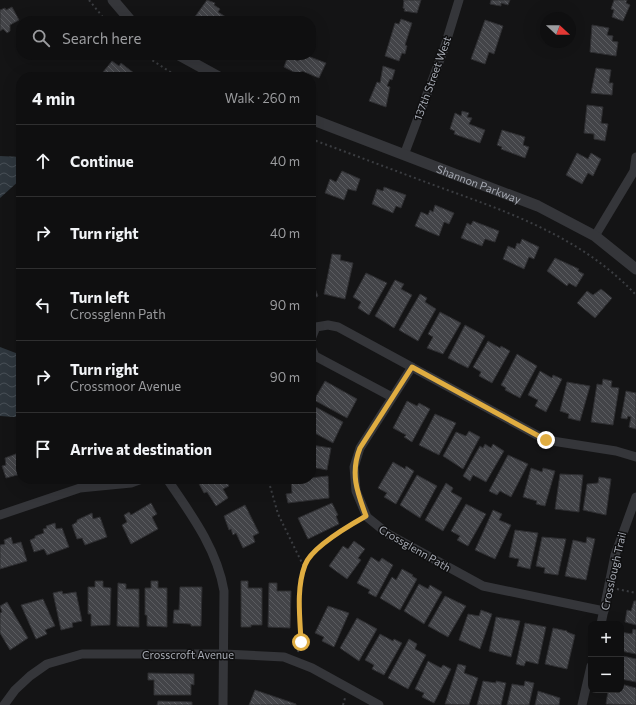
<!DOCTYPE html>
<html lang="en">
<head>
<meta charset="utf-8">
<style>
	body { margin:0; font-family:Commissioner,sans-serif; background:#181819; color:#f1f3f6 }
	.controls { position:absolute; right:12px; bottom:12px; display:grid; overflow:hidden; border-radius:8px; box-shadow:0 4px 16px #0002 }
	.controls button { width:36px; height:36px; display:grid; place-items:center; padding:0; border:0; border-bottom:1px solid #2f2f30; background:#0f0f10; color:#f1f3f6; font:20px sans-serif }
	.compass { position:absolute; left:540px; top:12px; width:36px; height:36px; border-radius:50%; background:#0f0f10; box-shadow:0 4px 16px #0002; rotate:111deg }
	.stop { position:absolute; width:12px; height:12px; margin:-9px; border:3px solid #e0ad41; border-radius:50%; background:#fff }
	.stop.end { background:#e0ad41; border-color:#fff; box-shadow:0 1px 4px #0008 }
	.list { margin:0; padding:0; list-style:none }
	h2 { display:flex; justify-content:space-between; align-items:center; height:52px; margin:0; padding:0 16px; font-size:17px }
	h2 small { font-size:13px; font-weight:400; color:#9b9c9f }
	.list li { display:grid; grid-template-columns:26px 1fr auto; gap:12px; align-items:center; box-sizing:border-box; height:72px; padding:0 16px; border-top:1px solid #2f2f30 }
	.list b { display:block; font-size:15px; white-space:nowrap }
	.list p { margin:0; font-size:13px; white-space:nowrap; color:#9b9c9f }
	.list em { font-size:13px; font-style:normal; color:#9b9c9f }
	.icon { flex:none; width:22px; height:22px; fill:none; stroke:currentColor; stroke-width:2; stroke-linecap:round; stroke-linejoin:round }
	.map { position:relative; flex:none; width:636px; height:705px; overflow:hidden }
	.search { position:absolute; background:#0f0f10; box-shadow:0 4px 16px #0002; left:16px; top:16px; width:300px; height:44px; display:flex; align-items:center; gap:10px; box-sizing:border-box; padding:0 14px; border-radius:16px; color:#9b9c9f; font-size:15px }
	.panel { position:absolute; background:#0f0f10; box-shadow:0 4px 16px #0002; left:16px; top:72px; width:300px; height:412px; border-radius:16px }
	.map>svg:first-child { display:block }
	.water { fill:url(#water-waves) }
	.building { fill:url(#building-back-hatch); stroke:#2e2e31 }
	.lines { fill:none; stroke-linecap:round; stroke-linejoin:round }
	.path { stroke:#3b3d41; stroke-width:2; stroke-dasharray:2 3; stroke-linecap:butt }
	.minor { stroke:#35363a; stroke-width:9 }
	.tertiary { stroke:#35363a; stroke-width:11 }
	.route { stroke:#e0ad41; stroke-width:5 }
	.labels { text-anchor:middle; dominant-baseline:central; stroke-width:3; stroke-linejoin:round; paint-order:stroke }
	.street-label { font-size:11px; fill:#a7abb4; stroke:#0f0f10 }
</style>
</head>
<body>
<div class="map">
<svg width="636" height="705" viewBox="0 0 636 705">
	<defs>
		<pattern id="water-waves" width="16" height="10" patternUnits="userSpaceOnUse"><rect width="16" height="10" fill="#2e363d"/><path d="M0 5q4-4 8 0t8 0" fill="none" stroke="#495057"/></pattern>
		<pattern id="building-back-hatch" width="6" height="6" patternUnits="userSpaceOnUse"><rect width="6" height="6" fill="#434448"/><path d="M-1 5l2 2M0 0l6 6M5-1l2 2" fill="none" stroke="#5b5c60"/></pattern>
	</defs>
	<rect width="100%" height="100%" fill="#141415"/>
	<g class="water">
		<path d="M0 156 21 157V179L0 198Z"/>
		<path d="M0 347 21 355V416L14 417 0 416Z"/>
	</g>
	<g class="building">
		<path d="M207 0 215 3 214 5 220 9 218 12 232 21H199L194 18Z"/>
		<path d="M403 0H421L417 13 404 11 405 9 403 8 404 1Z"/>
		<path d="M491 0H510L508 5 501 3V6L490 4Z"/>
		<path d="M614 0H627L626 3 630 5 623 21 612 17 614 10 611 9Z"/>
		<path d="M12 7 19 20 10 25V31L7 33 3 29 0 31V10L5 8 6 10Z"/>
		<path d="M401 19 412 23 405 45 407 46 405 54 402 53 399 61 385 56 395 23 399 24Z"/>
		<path d="M485 20 503 26 494 54 489 52 485 64 471 59Z"/>
		<path d="M592 25 609 28 607 35 613 36 612 41 618 42 616 56 590 52Z"/>
		<path d="M300 55H305L326 63 319 78 302 71 300 75 284 67 288 56 298 61Z"/>
		<path d="M112 61 119 66 121 63 139 77H110L103 72Z"/>
		<path d="M383 66 395 70 392 80 390 79 387 86 390 87 386 107 369 101 377 82 380 83Z"/>
		<path d="M596 68 611 70 609 83H613L612 95 591 93Z"/>
		<path d="M587 105 603 107 601 123 608 124 605 141 594 139V134L584 133Z"/>
		<path d="M462 111 469 113 467 117 472 118 469 124 485 130 480 143 454 134 455 131 450 129 455 113 461 116Z"/>
		<path d="M502 130 525 137 523 145 529 147 525 158 501 149 502 147 497 145Z"/>
		<path d="M577 153 588 159 591 153 601 159 593 176 588 173 582 184 566 175Z"/>
		<path d="M342 171 360 179 356 191 348 189 344 200 325 193 330 179 336 182Z"/>
		<path d="M384 187 406 195 401 208 396 206 393 213 372 204 377 189 383 191Z"/>
		<path d="M435 205 454 213 449 224 444 222 439 236 415 226 421 212 428 215 430 210 433 212Z"/>
		<path d="M473 221 499 231 495 242 485 239 482 246 461 238 467 223 471 225Z"/>
		<path d="M522 239 539 247 534 259 529 257 524 269 503 259 508 246 515 249 517 243 520 244Z"/>
		<path d="M332 254 341 255 340 260 353 263 345 299 324 294Z"/>
		<path d="M555 258 579 269 578 271 584 274 576 287 569 283 567 286 547 271Z"/>
		<path d="M366 273 387 283 369 315 358 308 361 302 353 297Z"/>
		<path d="M311 279 318 296 311 300Z"/>
		<path d="M395 280 404 284 401 289 412 295 394 328 375 316Z"/>
		<path d="M601 289 612 298 595 318 577 303 587 291 593 295Z"/>
		<path d="M420 294 427 298 425 302 436 309 418 341 399 330Z"/>
		<path d="M440 312 461 323 443 354 427 348 433 337 428 334Z"/>
		<path d="M465 325 485 336 468 368 448 358Z"/>
		<path d="M488 341 500 348 501 346 510 351 492 383 479 376 481 372 473 367Z"/>
		<path d="M517 354 537 366 520 398 505 390 506 388 501 385Z"/>
		<path d="M540 371 552 378 553 375 562 379 546 412 535 406 538 400 528 395Z"/>
		<path d="M603 379 612 381 611 387 619 388 613 425 591 422 597 384 602 385Z"/>
		<path d="M325 381 357 399 347 418 314 400Z"/>
		<path d="M567 382 590 386 580 421 568 418 569 414 560 411Z"/>
		<path d="M626 391 636 393V429L629 427 631 417 628 416 627 419 621 418Z"/>
		<path d="M407 401 417 406 419 403 430 409 412 442 404 437 406 435 393 428Z"/>
		<path d="M312 405 343 422 333 443 311 431Z"/>
		<path d="M435 414 456 423 439 455 419 445Z"/>
		<path d="M469 431 480 437 463 469 443 456 456 432 466 436Z"/>
		<path d="M485 444 491 448 493 444 504 451 486 482 473 475 470 481 463 476 480 446 483 448Z"/>
		<path d="M311 445 331 448 327 470 311 467Z"/>
		<path d="M21 452V474L6 478 2 466 6 465 5 458Z"/>
		<path d="M508 455 528 464 511 497 500 491 497 495 489 491Z"/>
		<path d="M393 462 405 469 406 466 414 471 396 504 384 497 387 493 378 488Z"/>
		<path d="M531 468 542 472 543 468 555 471 545 506 536 504 537 501 523 497Z"/>
		<path d="M560 474 583 475 579 512 555 509Z"/>
		<path d="M417 475 437 486 420 518 400 505Z"/>
		<path d="M328 476 329 498 288 503 286 494 292 493 291 480Z"/>
		<path d="M599 477 611 479 606 515 583 510 587 484 598 483Z"/>
		<path d="M200 479H225L229 486 223 489 228 498 216 506 207 492 204 493 198 482 201 481Z"/>
		<path d="M446 483 453 488 451 492 462 498 443 531 425 520Z"/>
		<path d="M151 503 157 514 152 517 158 529 131 544 122 525 127 522 124 515 129 512 131 515Z"/>
		<path d="M332 503 338 515 336 516 339 524 308 539 298 518Z"/>
		<path d="M466 504 486 514 468 546 457 540 460 536 451 531Z"/>
		<path d="M245 505 259 533 253 536 255 542 243 548 236 533 233 535 231 529 229 530 224 516Z"/>
		<path d="M493 510 502 514 499 520 511 525 495 559 475 550Z"/>
		<path d="M92 513 93 519 100 517 107 537 85 545 82 538 77 539 72 525 77 522V520Z"/>
		<path d="M55 523 56 529 62 528 69 547 47 555 44 549 34 552 30 540 35 538V536L44 533 43 529 47 528 46 526Z"/>
		<path d="M515 530 538 533 530 569 517 566 519 559 509 557Z"/>
		<path d="M11 537 13 544 21 542 27 561 0 569V545L5 544 4 540Z"/>
		<path d="M542 537 566 539 558 575 544 573 545 568 536 566Z"/>
		<path d="M587 537 595 539 586 580 565 576 573 540 586 543Z"/>
		<path d="M354 541 365 549 358 558 361 560 347 579 329 566 343 546 348 549Z"/>
		<path d="M371 557 379 562 382 558 393 565 376 597 368 593 370 590 357 583Z"/>
		<path d="M402 569 413 575 412 576 417 579 400 610 380 598 392 577 396 580Z"/>
		<path d="M95 581H103V587L111 588 110 625 91 626V614H88V587H95Z"/>
		<path d="M151 581H158V588H167V627L147 626V615H145V588H151Z"/>
		<path d="M241 581H248V588H262V625H251V627H241Z"/>
		<path d="M118 583 126 584V589H139V627L117 626Z"/>
		<path d="M269 583H277V591H291L290 628 268 627Z"/>
		<path d="M419 584 428 589 430 585 442 592 424 624 404 611Z"/>
		<path d="M180 587H202L201 626H191V624L173 623 174 610H179Z"/>
		<path d="M62 591 63 594 76 592 82 621 72 623 73 627 61 630 53 593Z"/>
		<path d="M445 596 466 606 448 637 428 626Z"/>
		<path d="M43 599 55 626 45 630 47 634 36 639 21 605Z"/>
		<path d="M634 601H636V625L625 622 627 610 631 611Z"/>
		<path d="M7 602 28 638 10 650 0 633V613L2 612 0 606Z"/>
		<path d="M328 606 349 613 334 647 322 641 324 637 315 633Z"/>
		<path d="M481 610 492 614 480 649 459 640 468 614 479 616Z"/>
		<path d="M496 617 520 621 511 657 489 651Z"/>
		<path d="M357 618 377 629 359 661 340 648Z"/>
		<path d="M525 623 546 627 538 664 526 661 524 666 516 664Z"/>
		<path d="M553 628 567 631V632L575 635 567 669 545 664Z"/>
		<path d="M633 629 636 630V654L621 651V632L632 634Z"/>
		<path d="M380 634 393 641 394 639 402 643 384 675 372 669 374 665 365 660Z"/>
		<path d="M409 639 417 644 415 649 426 655 408 689 388 678Z"/>
		<path d="M623 656 636 659V682L621 679V660Z"/>
		<path d="M428 661 441 668 443 665 451 669 434 703 422 697 424 693 415 689Z"/>
		<path d="M458 664 466 666 464 673 478 678 469 705 445 704Z"/>
		<path d="M148 673 194 674V685L191 684V695H154V680H148Z"/>
		<path d="M483 681 496 683V681L506 683 501 705H477Z"/>
		<path d="M525 681 534 683 529 705H507L512 684 524 686Z"/>
		<path d="M621 684 636 688V705L606 704 608 691 621 690Z"/>
		<path d="M255 690 296 704V705H249Z"/>
		<path d="M538 691 560 698 559 705H535Z"/>
		<path d="M158 701 192 702V705H157Z"/>
	</g>
	<g class="lines">
		<g class="path">
			<path d="M89 0 106 21"/>
			<path d="M144 55 178 77"/>
			<path d="M311 139C354 155 396 171 439 187 511 213 583 238 636 295"/>
			<path d="M270 486 278 514 304 567"/>
			<path d="M617 589 636 593"/>
			<path d="M298 652C302 638 301 623 300 609 300 595 298 576 306 563 317 545 340 531 358 520"/>
			<path d="M343 705 345 698"/>
		</g>
		<g class="minor">
			<path d="M404 155 444 49 459 0"/>
			<path d="M595 236 634 171 636 157"/>
			<path d="M311 339 316 327 328 325 338 327 546 440 616 451 636 457"/>
			<path d="M311 347 315 356 392 397"/>
			<path d="M412 367 360 448 354 467 356 491 367 517 388 534 483 586 604 611"/>
			<path d="M167 479C191 514 217 549 224 591L223 705"/>
			<path d="M0 515 80 488 131 483 142 479"/>
			<path d="M601 624 615 555 636 497"/>
			<path d="M4 705 15 690 30 676 47 664 82 654H224L284 657 312 668 379 705"/>
			<path d="M582 705 591 666"/>
		</g>
		<g class="tertiary">
			<path d="M113 0 131 21"/>
			<path d="M179 55 219 77"/>
			<path id="s1" d="M311 119 538 206 595 236 636 269"/>
		</g>
	</g>
	<g class="lines">
		<path class="route" d="M301 642C300 617 296 589 305 565 311 548 350 525 366 516 357 492 350 473 360 448L412 367 546 440"/>
	</g>
	<g class="labels">
		<g class="street-label">
			<text transform="translate(432 78) rotate(-70)">137th Street West</text>
			<text stroke="none"><textPath href="#s1" startOffset="180">Shannon Parkway</textPath></text>
			<text transform="translate(415 548) rotate(30)">Crossglenn Path</text>
			<text transform="translate(613 571) rotate(-77)">Crosslough Trail</text>
			<text x="188" y="654">Crosscroft Avenue</text>
		</g>
	</g>
</svg>
<div class="controls">
<button>+</button>
<button>−</button>
</div>
<svg class="compass" viewBox="-18 -18 36 36"><path d="M0-13l5 13h-10z" fill="#e53935"/><path d="M0 13l5-13h-10z" fill="#9b9c9f"/></svg>
<div class="stop" style="left:301px;top:642px"></div>
<div class="stop end" style="left:546px;top:440px"></div>
<div class="search"><svg class="icon" aria-label="search" viewBox="0 0 24 24"><circle cx="10" cy="10" r="6"/><path d="M15 15l6 6"/></svg>Search here</div>
<section class="panel">
<h2>4 min<small>Walk · 260 m</small></h2>
<ul class="list">
<li><svg class="icon" aria-label="ahead" viewBox="0 0 24 24"><path d="M12 20V5M6 11l6-6 6 6"/></svg><div><b>Continue</b></div><em>40 m</em></li>
<li><svg class="icon" aria-label="right" viewBox="0 0 24 24"><path d="M7 20v-9h11M14 6l5 5-5 5"/></svg><div><b>Turn right</b></div><em>40 m</em></li>
<li><svg class="icon" aria-label="left" viewBox="0 0 24 24"><path d="M17 20v-9H6M10 6l-5 5 5 5"/></svg><div><b>Turn left</b><p>Crossglenn Path</p></div><em>90 m</em></li>
<li><svg class="icon" aria-label="right" viewBox="0 0 24 24"><path d="M7 20v-9h11M14 6l5 5-5 5"/></svg><div><b>Turn right</b><p>Crossmoor Avenue</p></div><em>90 m</em></li>
<li><svg class="icon" aria-label="arrive" viewBox="0 0 24 24"><path d="M6 21V4h12l-3 4 3 4H6"/></svg><div><b>Arrive at destination</b></div></li>
</ul>
</section>
</div>
</body>
</html>
